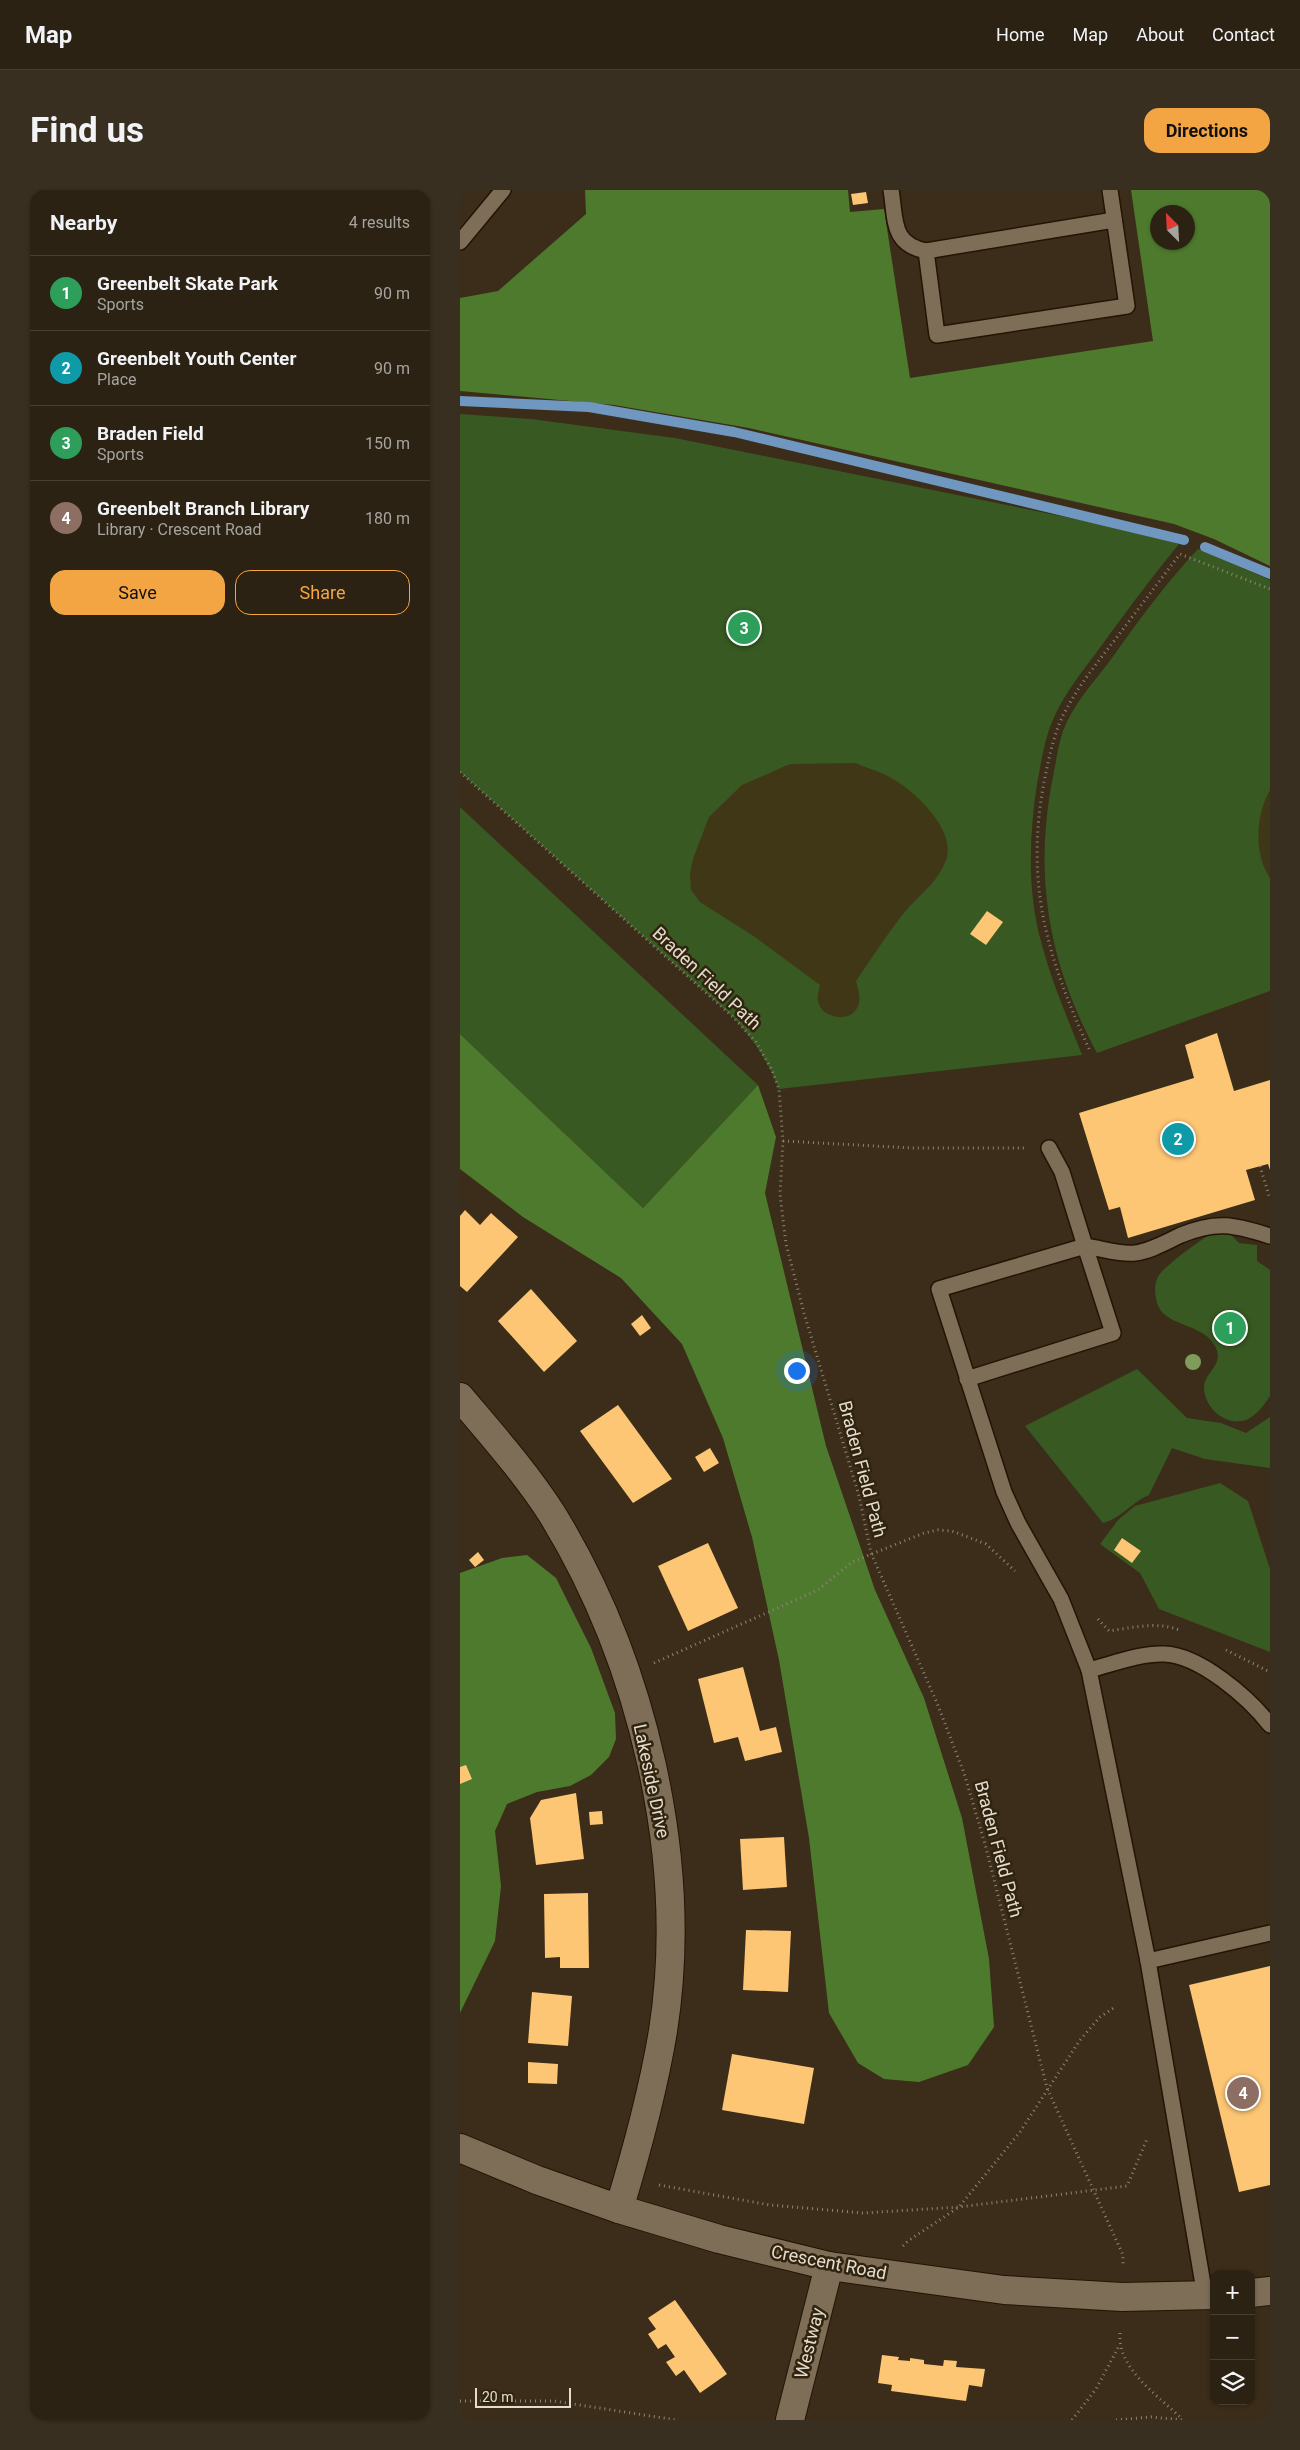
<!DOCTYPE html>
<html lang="en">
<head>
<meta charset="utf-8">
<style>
	body { margin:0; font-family:Roboto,sans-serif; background:#382f21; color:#f1f3f6 }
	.controls { position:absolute; right:15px; bottom:15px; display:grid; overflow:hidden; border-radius:10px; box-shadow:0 1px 4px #0004 }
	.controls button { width:45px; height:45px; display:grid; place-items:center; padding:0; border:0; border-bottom:1px solid #483f33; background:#2c2213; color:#f1f3f6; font:25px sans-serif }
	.compass { position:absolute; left:690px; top:15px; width:45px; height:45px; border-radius:50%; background:#2c2213; box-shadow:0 1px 4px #0004; rotate:336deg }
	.scale { position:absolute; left:15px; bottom:12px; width:96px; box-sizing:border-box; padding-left:5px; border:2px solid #e4dccf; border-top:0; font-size:14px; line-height:18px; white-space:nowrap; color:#e4dccf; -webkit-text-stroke:4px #31240f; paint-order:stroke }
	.you { position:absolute; left:336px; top:1180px; width:18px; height:18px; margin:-12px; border:4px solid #fff; border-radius:50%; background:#1a73e8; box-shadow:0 0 0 8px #1a73e833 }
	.badge { display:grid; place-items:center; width:32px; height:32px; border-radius:50%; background:#f2a542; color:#fff; font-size:16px; font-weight:700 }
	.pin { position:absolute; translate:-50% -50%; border:2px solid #fff; box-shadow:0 1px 5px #0006 }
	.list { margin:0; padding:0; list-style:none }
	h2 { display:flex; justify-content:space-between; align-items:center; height:65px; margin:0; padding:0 20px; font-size:21px }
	h2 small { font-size:16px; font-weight:400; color:#a6a4a0 }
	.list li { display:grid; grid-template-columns:32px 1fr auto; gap:15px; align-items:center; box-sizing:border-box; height:75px; padding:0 20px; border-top:1px solid #483f33 }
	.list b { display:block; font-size:19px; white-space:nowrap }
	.list p { margin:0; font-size:16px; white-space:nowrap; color:#a6a4a0 }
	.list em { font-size:16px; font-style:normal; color:#a6a4a0 }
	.actions { display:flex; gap:10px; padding:15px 20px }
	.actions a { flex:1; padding:11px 0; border:1px solid #f2a542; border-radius:15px; text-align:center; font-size:18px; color:#f2a542 }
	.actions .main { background:#f2a542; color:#111 }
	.icon { flex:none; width:28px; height:28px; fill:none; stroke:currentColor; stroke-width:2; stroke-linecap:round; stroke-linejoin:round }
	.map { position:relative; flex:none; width:810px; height:2230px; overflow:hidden; border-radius:15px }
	header { display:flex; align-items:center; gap:30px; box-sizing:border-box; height:70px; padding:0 25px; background:#2c2213; border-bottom:1px solid #483f33 }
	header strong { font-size:24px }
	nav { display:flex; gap:28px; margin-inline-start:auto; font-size:18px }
	.intro { display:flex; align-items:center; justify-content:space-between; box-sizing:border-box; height:120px; padding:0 30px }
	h1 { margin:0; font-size:35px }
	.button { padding:12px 22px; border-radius:15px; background:#f2a542; color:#111; font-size:18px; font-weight:700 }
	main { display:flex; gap:30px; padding:0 30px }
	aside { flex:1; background:#2c2213; border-radius:15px; box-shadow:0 1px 4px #0004 }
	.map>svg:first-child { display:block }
	.green { fill:#385921 }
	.forest { fill:#4e7a2e; fill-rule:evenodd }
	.sand { fill:#403717 }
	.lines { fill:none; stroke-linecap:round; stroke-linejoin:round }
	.stream { stroke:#7097c0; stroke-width:10 }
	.building { fill:#fdc675 }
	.lane-casing { stroke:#221503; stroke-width:18 }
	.street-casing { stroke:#221503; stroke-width:30 }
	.path { stroke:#8f8474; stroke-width:3; stroke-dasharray:1 4; stroke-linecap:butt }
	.lane { stroke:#7e6e58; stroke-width:15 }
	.street { stroke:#7e6e58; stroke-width:28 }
	.tree { fill:#809c5a }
	.labels { text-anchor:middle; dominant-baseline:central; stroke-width:5; stroke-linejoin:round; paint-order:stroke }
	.street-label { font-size:18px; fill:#e4dccf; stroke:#31240f }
</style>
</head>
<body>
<header>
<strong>Map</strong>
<nav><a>Home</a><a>Map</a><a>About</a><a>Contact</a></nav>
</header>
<div class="intro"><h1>Find us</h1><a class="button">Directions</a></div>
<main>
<aside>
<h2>Nearby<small>4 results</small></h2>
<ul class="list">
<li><span class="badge" style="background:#2e9e5b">1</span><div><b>Greenbelt Skate Park</b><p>Sports</p></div><em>90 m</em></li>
<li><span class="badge" style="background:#0f9aa8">2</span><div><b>Greenbelt Youth Center</b><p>Place</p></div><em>90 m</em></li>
<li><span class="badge" style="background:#2e9e5b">3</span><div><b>Braden Field</b><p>Sports</p></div><em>150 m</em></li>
<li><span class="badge" style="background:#8d6e63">4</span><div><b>Greenbelt Branch Library</b><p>Library · Crescent Road</p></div><em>180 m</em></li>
</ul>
<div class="actions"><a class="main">Save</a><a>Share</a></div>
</aside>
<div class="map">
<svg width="810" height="2230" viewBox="0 0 810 2230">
	<rect width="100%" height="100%" fill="#3b2d19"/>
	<g class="green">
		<path d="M0 224 71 229 215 248 665 339 719 354C691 388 665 423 639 459 622 482 603 505 592 532 584 551 581 574 577 594 569 647 567 703 582 755 592 793 608 829 622 865L319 899C308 871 294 850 273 827L0 582Z"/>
		<path d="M738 359 810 390V801L637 863C591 778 574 693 591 597 595 579 597 559 603 541 612 516 633 493 649 472 677 433 705 394 738 359Z"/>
		<path d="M0 617 298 895 183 1018 0 844Z"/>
		<path d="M756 1041H767L779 1053 797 1055V1071L810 1080V1206C804 1215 796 1226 786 1230 766 1237 744 1218 744 1197 745 1181 765 1175 755 1156 745 1137 719 1137 704 1124 695 1117 692 1095 699 1085 707 1074 744 1047 756 1041Z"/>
		<path d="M677 1179 727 1228 761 1233 786 1243 810 1227V1278L745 1269 712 1258 689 1305C672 1312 660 1329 643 1333L565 1236Z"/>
		<path d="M760 1293 788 1311 810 1379V1462L699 1419 680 1383 640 1354 658 1330 675 1316Z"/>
	</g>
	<g class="forest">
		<path d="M125 0H388L390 22 424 19 450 188 693 151 671 0H810V376L754 349 714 334 289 238 154 215 0 201V108L38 101 126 24ZM698 22H728V52H698Z"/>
		<path d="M0 844 183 1018 298 895 316 947 305 1003 366 1256 415 1400 464 1508 502 1628 529 1769 534 1837 508 1875 459 1892 424 1889 398 1873 369 1823 349 1648 319 1470 292 1347 263 1248 222 1154 161 1088 63 1027 0 979Z"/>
		<path d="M67 1365 96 1388 131 1458 155 1523 156 1549 149 1567 131 1585 110 1596 77 1602 47 1614 35 1641 41 1696 35 1751 0 1823V1383L42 1368Z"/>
	</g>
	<g class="sand">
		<path d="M395 573C407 578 422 582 433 589 456 602 497 641 486 670 479 690 463 702 449 717 429 740 413 767 396 791 398 800 402 809 397 818 390 833 363 828 359 814 356 807 359 801 360 795L295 747 240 712 231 700 230 684 233 669 249 627 282 595 330 574Z"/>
		<path d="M810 600V688C793 664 796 624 810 600Z"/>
	</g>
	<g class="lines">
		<g class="stream">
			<path d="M0 211 129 217 274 242 724 350"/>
			<path d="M745 357 810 384"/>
		</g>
	</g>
	<g class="building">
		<path d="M406 2 408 13 393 15 391 4Z"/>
		<path d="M527 721 543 732 526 755 510 744Z"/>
		<path d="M757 843 774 901 810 890V980L808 974 786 980 795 1010 668 1048 660 1017 649 1020 619 923 734 888 725 855Z"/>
		<path d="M5 1020 20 1035 31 1023 58 1047 7 1102 0 1096V1026Z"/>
		<path d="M71 1099 117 1151 84 1182 38 1131Z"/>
		<path d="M182 1125 191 1138 180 1146 171 1134Z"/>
		<path d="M158 1215 212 1289 173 1313 120 1241Z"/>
		<path d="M250 1258 259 1273 244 1282 235 1267Z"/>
		<path d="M662 1348 681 1361 672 1373 654 1360Z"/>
		<path d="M248 1353 278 1418 228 1441 198 1376Z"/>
		<path d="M18 1362 24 1370 15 1377 9 1370Z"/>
		<path d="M283 1477 300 1541 316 1537 322 1562 285 1571 278 1547 254 1553 238 1489Z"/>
		<path d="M6 1575 12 1589 0 1594V1577Z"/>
		<path d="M116 1603 124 1669 76 1675 70 1628 81 1610Z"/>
		<path d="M142 1621 143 1634 130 1635 129 1622Z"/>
		<path d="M324 1647 327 1697 283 1700 280 1649Z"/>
		<path d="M128 1703 129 1778H100V1767L85 1768 84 1704Z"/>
		<path d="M286 1740 331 1741 328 1802 283 1800Z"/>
		<path d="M810 1776V1995L779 2002 729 1795Z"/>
		<path d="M72 1802 112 1806 108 1856 68 1853Z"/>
		<path d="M272 1864 354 1878 344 1934 262 1920Z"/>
		<path d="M68 1872 98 1874 97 1894 68 1893Z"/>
		<path d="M215 2110 267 2184 240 2203 224 2180 216 2186 206 2172 215 2167 206 2154 198 2159 188 2144 196 2139 188 2128Z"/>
		<path d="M422 2165 439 2167 438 2170 450 2171V2168L464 2170V2174L483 2176 484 2170 497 2171 496 2177 525 2179 522 2197 509 2195 506 2211 431 2201 432 2195 418 2193Z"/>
	</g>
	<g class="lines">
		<g class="lane-casing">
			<g id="lane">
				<path d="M431 0C436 30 431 54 466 61L654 30"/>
				<path d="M0 52 43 0"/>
				<path d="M466 61 477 145 667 116 650 0"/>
				<path d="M589 958 602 982 625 1056C640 1058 660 1065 675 1063 691 1061 706 1052 721 1045 757 1030 775 1035 810 1046"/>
				<path d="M507 1189 653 1143 625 1056 479 1099 544 1302 558 1333 601 1409 629 1480 688 1771 745 2106"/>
				<path d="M629 1480C653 1474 680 1463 704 1464 740 1465 789 1508 810 1535"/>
				<path d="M688 1771 810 1743"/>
			</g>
		</g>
		<g class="street-casing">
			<g id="street">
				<path d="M0 1207C32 1245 65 1282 92 1324 182 1471 230 1669 203 1841 193 1901 177 1960 159 2019"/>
				<path d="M0 1958 77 1990 159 2019 259 2049 369 2076 544 2100 662 2107 754 2105"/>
				<path d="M791 2103 810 2101"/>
				<path d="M330 2230 369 2076"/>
			</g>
		</g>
		<g class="path">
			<path d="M0 582 273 827 296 852 312 880 319 899 323 951 320 1004 326 1054 344 1123 399 1306 411 1363 477 1513 504 1583 525 1654 587 1898 663 2065V2076"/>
			<path d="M629 859C587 766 565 695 584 592 589 568 594 541 606 520 619 495 637 473 654 451 676 422 698 393 720 364L810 399"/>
			<path d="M323 951 452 958H566"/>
			<path d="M800 976 810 1009"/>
			<path d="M638 1429 649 1441C671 1438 697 1431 719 1440"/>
			<path d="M766 1460 810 1482"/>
			<path d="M194 1473 358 1400 392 1372 464 1343 478 1340 492 1341 526 1354 555 1381"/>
			<path d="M199 1995 310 2015 403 2023 499 2017 667 1996 687 1949"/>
			<path d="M443 2056 448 2051 499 2017 560 1942 620 1850 640 1827 655 1817"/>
			<path d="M660 2143C657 2179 699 2206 722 2229"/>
			<path d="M0 2211H94L216 2230"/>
			<path d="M612 2230 636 2199 659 2156"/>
			<path d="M656 2230 691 2227 723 2230"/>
			<path d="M806 2230 810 2225"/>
		</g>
		<use href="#lane" class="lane"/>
		<use href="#street" class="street"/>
	</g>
	<circle class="tree" cx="733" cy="1172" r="8"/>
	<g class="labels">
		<g class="street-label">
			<text transform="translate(247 788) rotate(43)">Braden Field Path</text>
			<text transform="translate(403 1279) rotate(75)">Braden Field Path</text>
			<text transform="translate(192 1591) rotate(78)">Lakeside Drive</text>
			<text transform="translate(539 1659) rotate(75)">Braden Field Path</text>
			<text transform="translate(369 2072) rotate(11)">Crescent Road</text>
			<text transform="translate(349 2153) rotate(-76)">Westway</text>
		</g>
	</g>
</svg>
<div class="controls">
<button>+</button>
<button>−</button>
<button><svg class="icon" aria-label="layers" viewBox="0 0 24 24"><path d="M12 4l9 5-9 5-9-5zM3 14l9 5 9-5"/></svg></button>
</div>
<svg class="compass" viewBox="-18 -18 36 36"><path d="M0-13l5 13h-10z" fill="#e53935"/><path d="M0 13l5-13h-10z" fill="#a6a4a0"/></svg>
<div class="scale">20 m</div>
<div class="you"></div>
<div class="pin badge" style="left:770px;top:1138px;background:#2e9e5b">1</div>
<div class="pin badge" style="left:718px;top:949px;background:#0f9aa8">2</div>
<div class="pin badge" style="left:284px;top:438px;background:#2e9e5b">3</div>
<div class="pin badge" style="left:783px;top:1903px;background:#8d6e63">4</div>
</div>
</main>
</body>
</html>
